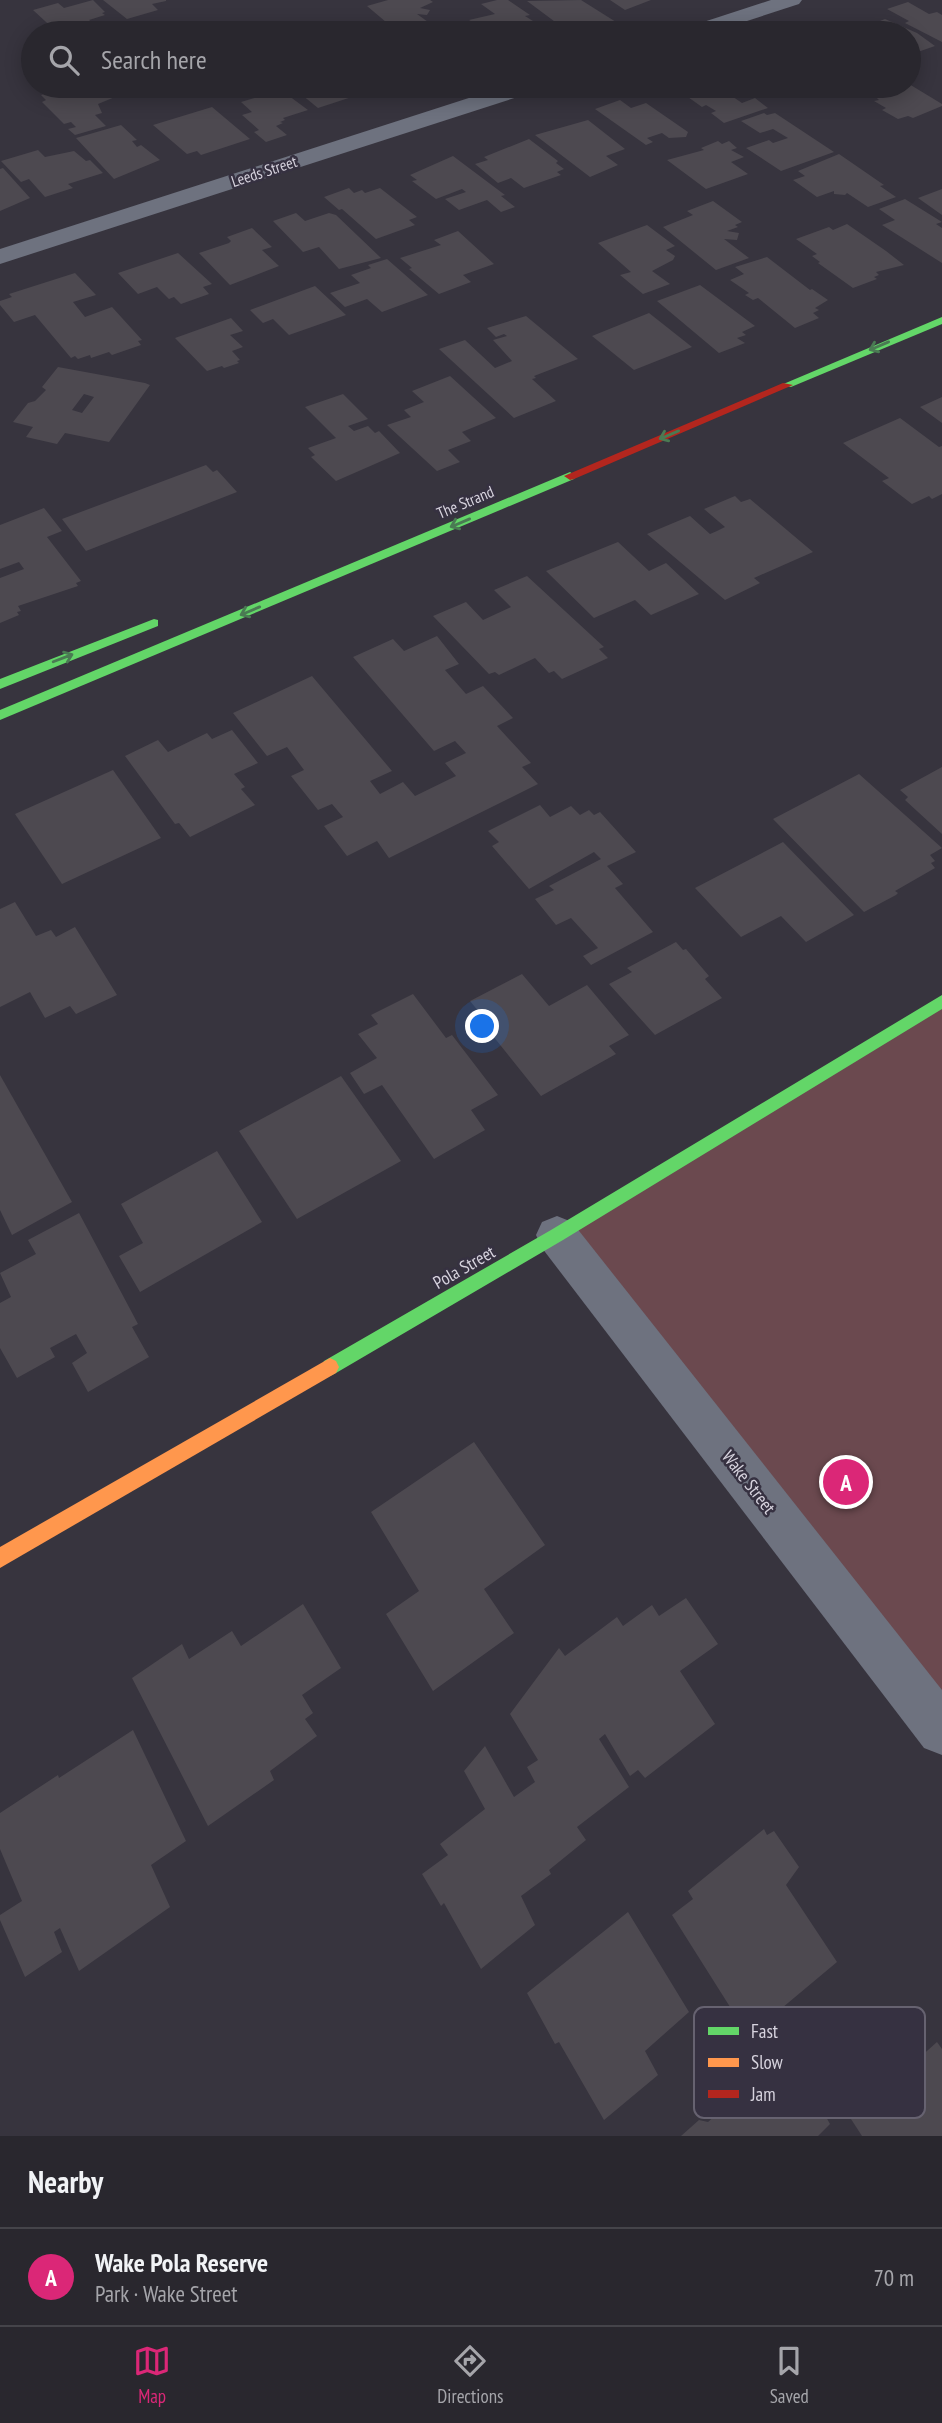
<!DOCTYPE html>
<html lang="en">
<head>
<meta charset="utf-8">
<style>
	body { margin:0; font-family:"PT Sans Narrow",sans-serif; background:#312f36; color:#f1f3f6 }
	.you { position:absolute; left:483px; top:1027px; width:24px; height:24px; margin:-18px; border:5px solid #fff; border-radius:50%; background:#1a73e8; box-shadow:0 0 0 10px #1a73e833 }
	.badge { display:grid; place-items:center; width:46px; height:46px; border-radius:50%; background:#db2777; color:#fff; font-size:23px; font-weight:700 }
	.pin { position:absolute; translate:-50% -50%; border:4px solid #fff; box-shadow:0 2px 7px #0006 }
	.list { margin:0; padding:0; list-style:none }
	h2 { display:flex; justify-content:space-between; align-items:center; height:91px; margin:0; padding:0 28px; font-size:30px }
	h2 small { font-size:23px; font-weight:400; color:#a5a5aa }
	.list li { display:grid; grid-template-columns:46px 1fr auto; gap:21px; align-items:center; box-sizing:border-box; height:98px; padding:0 28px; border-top:2px solid #45444a }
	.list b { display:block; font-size:26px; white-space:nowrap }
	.list p { margin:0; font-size:23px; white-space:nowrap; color:#a5a5aa }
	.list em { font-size:23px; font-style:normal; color:#a5a5aa }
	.icon { flex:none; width:38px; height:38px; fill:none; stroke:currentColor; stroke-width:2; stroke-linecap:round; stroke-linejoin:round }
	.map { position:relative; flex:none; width:942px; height:2136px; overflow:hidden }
	.search { position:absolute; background:#29272e; box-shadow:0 4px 18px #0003; left:21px; right:21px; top:21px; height:77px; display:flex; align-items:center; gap:18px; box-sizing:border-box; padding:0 24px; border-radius:38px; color:#a5a5aa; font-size:26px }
	.sheet { height:189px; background:#29272e }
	nav { display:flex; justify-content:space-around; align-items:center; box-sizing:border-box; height:98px; border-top:2px solid #45444a; background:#29272e; font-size:19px; color:#a5a5aa }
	nav a { display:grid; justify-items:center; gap:4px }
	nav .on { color:#db2777 }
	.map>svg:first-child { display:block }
	.green { fill:#6b494f }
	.building { fill:#4d4950; fill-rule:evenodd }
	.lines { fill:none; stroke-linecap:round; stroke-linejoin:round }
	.street { fill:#6e727f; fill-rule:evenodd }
	.fast { fill:#63d668; fill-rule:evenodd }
	.slow { fill:#ff974d; fill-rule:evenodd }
	.jam { fill:#b3261e; fill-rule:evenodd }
	.oneway { stroke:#4a7b53 }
	.labels { text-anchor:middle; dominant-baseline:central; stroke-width:5; stroke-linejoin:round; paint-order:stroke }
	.far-street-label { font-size:16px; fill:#d7d3de; stroke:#363141 }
	.street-label { font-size:18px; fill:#d7d3de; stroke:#363141 }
	.key { fill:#363141; stroke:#666270; stroke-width:2 }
	.key-label { font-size:19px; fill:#d7d3de }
</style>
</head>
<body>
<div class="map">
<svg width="942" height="2136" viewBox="0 0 942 2136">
	<rect width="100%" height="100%" fill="#37343e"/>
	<path class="green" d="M942 1001V1730L557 1235Z"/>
	<g class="building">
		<path d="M93 0 105 12 102 13 105 15 89 20 96 26 69 33H58L33 10 58 3 64 8Z"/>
		<path d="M103 0H166V1L152 4 158 10 127 19Z"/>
		<path d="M388 0H430L433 2 420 8 430 10 427 15 417 14 435 27 415 33H399L367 6Z"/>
		<path d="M497 0H508L530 15 525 16 552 33H490L469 20 495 14 481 4Z"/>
		<path d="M581 0 616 22 582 33H570L527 1Z"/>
		<path d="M610 0H651L625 10Z"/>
		<path d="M908 2 929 14 937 12 942 15V42L905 23 909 21 887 9Z"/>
		<path d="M885 19 917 33 935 46 909 55V33H850Z"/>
		<path d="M448 27 456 33H424L439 28Z"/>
		<path d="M909 84 942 104V106L913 118 908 116 898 119 882 110 886 108 874 101 879 100 865 86Z"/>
		<path d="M95 86H102L115 97 98 104 102 113 95 115 106 126 75 135 68 129 76 127 71 122 64 124 42 102 46 100 41 95 60 89 65 94Z"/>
		<path d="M291 86H354L361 94 318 108Z"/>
		<path d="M691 86H736L723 90 742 103 755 98 768 108 724 123 711 113 716 111 706 105 702 107 678 90Z"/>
		<path d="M743 86H776L781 89 769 94 772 96 765 98Z"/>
		<path d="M281 90 308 110 283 118 285 120 280 122 283 123 276 126 287 135 266 142 254 132 259 130 242 115 252 112 241 102Z"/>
		<path d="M620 100 631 108 646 103 688 132 686 137 669 138 662 133 647 138 653 142 646 145 595 109Z"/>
		<path d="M212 107 250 139 201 155 197 151 187 154 153 125Z"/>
		<path d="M764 113 767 115 775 113 834 152 781 171 746 148 769 140 773 143 788 138 773 129 760 133 741 121Z"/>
		<path d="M588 120 625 149 606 156 618 165 590 177 535 135Z"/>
		<path d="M121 125 137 140 132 141 137 147 141 145 160 160 114 179 76 138Z"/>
		<path d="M529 139 558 161 556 163 564 169 557 172 561 175 524 188 511 178 498 183 475 164 488 160 484 157Z"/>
		<path d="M718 141 722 144 729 141 737 148 731 150 744 157 731 162 748 174 706 189 667 160 704 150 701 148Z"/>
		<path d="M38 150 45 157 74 151 86 161 90 160 103 173 68 184 73 188 45 197 29 179 21 182 1 161Z"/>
		<path d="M839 154 884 185 880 186 896 197 868 207 847 193 845 195 834 194V191L817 197 793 180 805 176 798 171Z"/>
		<path d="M453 156 505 195 501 196 515 207 501 212 487 200 459 210 445 199 466 192 462 189 436 199 412 181 417 180 410 175Z"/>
		<path d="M3 168 30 198 0 211V169Z"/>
		<path d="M349 188 354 193 362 190 365 193 380 188 417 217 409 220 415 225 376 239 342 209 339 210 324 197Z"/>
		<path d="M942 189V215L918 198Z"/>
		<path d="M905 199 942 222 936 224 942 228V263L882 225 895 220 879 209Z"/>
		<path d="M713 201 742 222 735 225 738 227 727 231 739 233 737 240 724 239 749 258 716 270 663 227 693 215 687 211Z"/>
		<path d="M296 213 305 221 329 213 336 215 381 258 339 269 319 247 303 252 273 221Z"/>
		<path d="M847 224 886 251 904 265 876 272 879 275 874 277 877 279 853 288 818 263 820 262 812 256 817 254 796 239 829 227 833 230Z"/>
		<path d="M647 225 675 246 666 250 675 256 673 260 652 271 670 284 643 294 620 275 631 272 598 243Z"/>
		<path d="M252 228 272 247 262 250 279 266 230 285 199 253 229 243 231 241 227 237Z"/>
		<path d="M458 231 494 264 463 275 471 282 439 294 409 269 412 268 400 258 441 245 434 240Z"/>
		<path d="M178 253 212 284 203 287 209 294 181 304 174 297 169 299 157 287 138 294 118 273Z"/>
		<path d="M767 257 810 290 812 289 828 300 815 308 819 310 813 313 819 318 795 328 758 298 753 300 745 295 749 293 730 280 744 274 735 267Z"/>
		<path d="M387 259 428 295 382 312 367 299 345 307 330 293 360 283 351 275 371 268 368 265Z"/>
		<path d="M75 273 96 295 73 302 85 317 112 307 142 340 138 341 141 345 112 355 109 352 91 358 90 355 78 359 75 356 71 358 35 315 14 322 0 305V301L12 297 9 294Z"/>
		<path d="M700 285 755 326 742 332 746 335 737 338 745 343 719 353 657 301Z"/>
		<path d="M315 286 346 315 289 335 273 319 263 323 250 310Z"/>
		<path d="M649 313 692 347 634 370 592 336Z"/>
		<path d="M526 316 578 359 534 376 536 378 532 379 556 401 514 418 439 349 465 340 495 368 512 361 493 340 507 336 504 334 496 337 487 328Z"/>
		<path d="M231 318 243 331 230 335 243 347 232 351 240 360 237 361 239 363 224 368 222 366 207 371 175 338Z"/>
		<path d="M58 367 145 383 150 385 109 442 65 433 57 444 26 437 33 427 13 422 28 403 35 401 46 390 42 387ZM84 394 94 397 82 413 72 410Z"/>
		<path d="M450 376 496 418 462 432 471 441 448 450 460 462 437 471 387 425 411 417 404 410 424 402 412 391Z"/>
		<path d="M343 394 368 419 348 426 354 431 368 426 375 433 379 431 400 453 336 481 311 457 315 455 308 448 336 438 305 407Z"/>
		<path d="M942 397V423L920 407Z"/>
		<path d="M900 418 939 447 942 446V494L932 499 929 496 912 504 882 481 889 478 843 443Z"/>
		<path d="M206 465 213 472 217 470 237 492 86 551 62 519Z"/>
		<path d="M735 496 741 502 750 499 813 552 754 578 760 583 725 600 647 534 690 516 710 534 717 531 725 527 704 509Z"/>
		<path d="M44 508 62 531 47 537 81 581 76 583 78 586 18 606 21 611 17 612 19 615 0 623V578L24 569 19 562 0 569V525Z"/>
		<path d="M618 542 649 571 666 563 699 594 651 615 635 600 594 618 546 571Z"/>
		<path d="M527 576 604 647 599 649 608 658 562 679 554 671 549 673 535 658 499 675 495 672 489 674 433 616 466 602 483 620 511 607 494 590Z"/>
		<path d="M437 636 459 664 445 670 466 694 483 686 513 718 497 726 531 763 522 767 538 784 389 858 377 841 347 856 324 826 343 817 332 804 318 810 291 776 304 770 287 747 267 756 233 713 312 676 392 771 370 781 380 794 403 782 415 796 456 776 445 763 466 753 455 741 434 751 353 657 393 639 404 651Z"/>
		<path d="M232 730 258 763 234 774 245 787 241 789 255 805 190 837 179 823 175 824 125 756 158 740 168 752 207 733 212 739Z"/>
		<path d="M942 767V834L905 800 908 797 900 790Z"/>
		<path d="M113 770 161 838 62 884 15 814Z"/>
		<path d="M859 774 942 848 930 855 935 861 931 863 935 868 895 891 898 893 896 895 864 912 773 819Z"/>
		<path d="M540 805 550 817 571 806 580 815 589 810 594 815 600 812 636 852 607 866 623 884 615 888 653 932 591 965 583 956 598 948 592 941 571 918 556 925 535 899 554 890 549 886 601 859 594 852 529 889 492 846 499 842 488 831Z"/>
		<path d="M783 842 854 915 806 942 781 916 741 937 695 888Z"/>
		<path d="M15 902 36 936 51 930 56 937 75 927 117 995 76 1014 70 1006 45 1018 30 992 0 1007V909Z"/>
		<path d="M676 942 683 950 686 949 709 976 705 979 722 998 655 1035 609 984 632 972 627 968Z"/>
		<path d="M522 974 549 1006 587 985 629 1035 609 1046 616 1054 541 1096 493 1036 497 1034 470 1001Z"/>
		<path d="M413 994 446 1038 452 1035 498 1095 471 1110 485 1130 434 1159 382 1085 364 1094 350 1073 377 1058 358 1034 378 1024 371 1015Z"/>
		<path d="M0 1075 72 1202 12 1235 0 1210Z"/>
		<path d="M341 1076 401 1161 297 1219 239 1131Z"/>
		<path d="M217 1151 262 1222 140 1292 119 1256 143 1243 121 1204Z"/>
		<path d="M79 1213 138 1324 132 1327 149 1357 88 1392 72 1363 87 1353 76 1334 50 1348 55 1357 17 1378 0 1348V1303L11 1297 0 1273 36 1254 28 1240Z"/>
		<path d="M474 1442 545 1545 484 1589 514 1633 433 1691 386 1614 419 1591 371 1512Z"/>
		<path d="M686 1598 718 1644 680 1671 715 1724 645 1778 638 1770 630 1776 605 1734 599 1739 629 1787 577 1827 586 1840 549 1870 551 1874 521 1896 535 1925 481 1969 444 1903 441 1906 422 1874 448 1855 440 1844 485 1809 464 1771 485 1746 514 1797 535 1782 527 1767 538 1760 510 1714 559 1648 565 1656 617 1617 623 1626 652 1605 659 1616Z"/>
		<path d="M303 1604 341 1668 302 1695 313 1713 305 1719 317 1736 270 1771 274 1780 208 1826 132 1678 182 1644 189 1659 232 1631 241 1646Z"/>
		<path d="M133 1730 186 1841 151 1865 170 1907 79 1971 60 1928 54 1932 62 1952 25 1977 0 1920V1915L22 1901 0 1849V1813L58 1775 59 1778Z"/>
		<path d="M764 1829 767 1835 774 1831 799 1867 786 1885 837 1962 770 2018 767 2012 737 2018 672 1915 693 1899 688 1891Z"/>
		<path d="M628 1912 689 2012 645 2051 658 2075 604 2120 559 2042 555 2044 527 1993Z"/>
		<path d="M937 2042 942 2049V2136H862L851 2119Z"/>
		<path d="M754 2081 768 2096 783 2083 811 2090 830 2124 818 2136H681L699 2120 708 2122Z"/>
	</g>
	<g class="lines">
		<g class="street">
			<path d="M771 0H802L799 4 710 33H678L682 29Z"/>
			<path d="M506 86H539L536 91 0 264V249Z"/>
			<path d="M557 1216 572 1222 942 1690V1755L924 1748 542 1248 536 1235 542 1222Z"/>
		</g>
		<g class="fast">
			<path d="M942 317V324L791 387 781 385Z"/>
			<path d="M570 472 576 476 574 479 0 720V710Z"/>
			<path d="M154 619 158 620V626L0 689V679Z"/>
			<path d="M942 995V1009L563 1240 336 1373 330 1376 324 1373 321 1367 324 1361 551 1230Z"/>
		</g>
		<path class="slow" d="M330 1358 336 1361 339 1367 336 1373 0 1568V1547Z"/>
		<path class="jam" d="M783 383 793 385 574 479 570 480 564 476Z"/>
	</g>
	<defs><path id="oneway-shaft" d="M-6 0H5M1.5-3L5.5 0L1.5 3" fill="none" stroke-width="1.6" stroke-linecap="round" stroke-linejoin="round" transform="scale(1.75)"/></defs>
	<g class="oneway">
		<use href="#oneway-shaft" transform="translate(879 346) rotate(157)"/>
		<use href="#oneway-shaft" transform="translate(669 435) rotate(157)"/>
		<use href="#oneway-shaft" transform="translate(460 523) rotate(157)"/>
		<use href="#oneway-shaft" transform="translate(250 611) rotate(157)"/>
		<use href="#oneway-shaft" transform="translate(63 658) rotate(-21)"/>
	</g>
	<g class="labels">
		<g class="far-street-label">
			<text transform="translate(264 171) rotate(-18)">Leeds Street</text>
			<text transform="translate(465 502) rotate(-23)">The Strand</text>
		</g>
		<g class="street-label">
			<text transform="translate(464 1267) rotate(-30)">Pola Street</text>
			<text transform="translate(749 1482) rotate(52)">Wake Street</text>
		</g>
	</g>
	<rect x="694" y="2007" width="231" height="111" rx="10" class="key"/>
	<rect x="708" y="2027" width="31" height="8" fill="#63d668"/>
	<rect x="708" y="2058" width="31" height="9" fill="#ff974d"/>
	<rect x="708" y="2090" width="31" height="8" fill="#b3261e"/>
	<g class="key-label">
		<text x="751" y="2038">Fast</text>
		<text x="751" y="2069">Slow</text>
		<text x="751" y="2101">Jam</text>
	</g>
</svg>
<div class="you"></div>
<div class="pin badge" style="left:846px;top:1482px">A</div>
<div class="search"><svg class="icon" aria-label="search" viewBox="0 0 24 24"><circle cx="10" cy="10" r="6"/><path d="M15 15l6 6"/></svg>Search here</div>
</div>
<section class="sheet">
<h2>Nearby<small></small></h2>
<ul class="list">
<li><span class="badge">A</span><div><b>Wake Pola Reserve</b><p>Park · Wake Street</p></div><em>70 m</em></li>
</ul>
</section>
<nav>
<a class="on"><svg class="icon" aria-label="map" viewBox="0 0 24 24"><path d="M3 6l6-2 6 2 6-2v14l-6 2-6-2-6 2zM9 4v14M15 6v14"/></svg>Map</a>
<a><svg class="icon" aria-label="directions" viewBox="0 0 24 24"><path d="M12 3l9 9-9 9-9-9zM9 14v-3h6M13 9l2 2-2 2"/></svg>Directions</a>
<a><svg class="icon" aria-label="saved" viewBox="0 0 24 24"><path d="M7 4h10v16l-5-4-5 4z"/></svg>Saved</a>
</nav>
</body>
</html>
